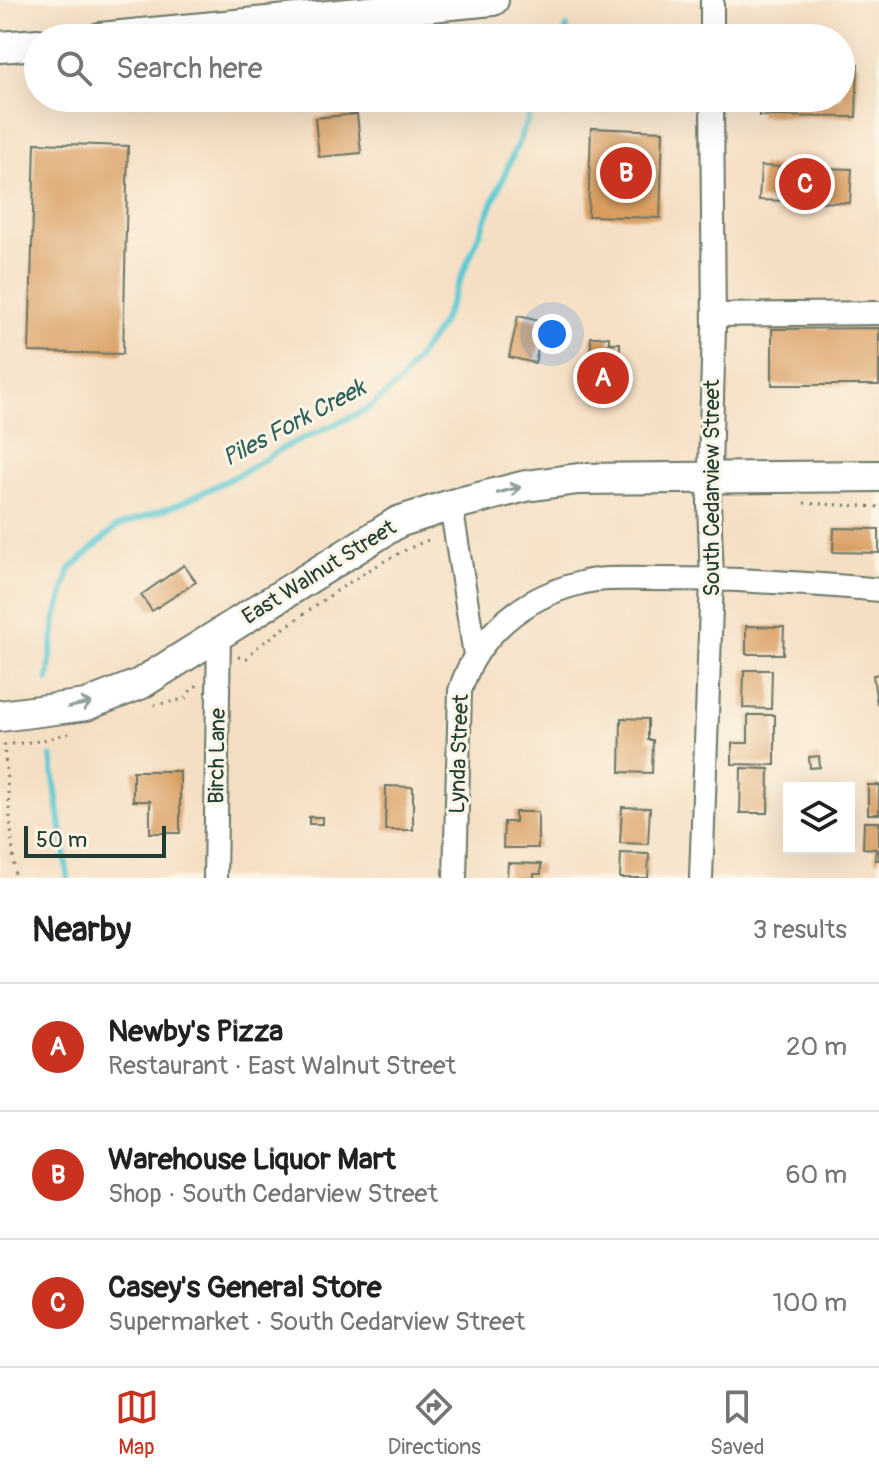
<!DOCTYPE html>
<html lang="en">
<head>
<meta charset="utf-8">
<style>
	body { margin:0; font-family:Pangolin,sans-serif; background:#f2f2f2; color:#202124 }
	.controls { position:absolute; right:24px; bottom:24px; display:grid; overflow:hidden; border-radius:0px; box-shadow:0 8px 32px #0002 }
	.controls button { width:72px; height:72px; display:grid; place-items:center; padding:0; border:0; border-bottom:2px solid #e0e0e0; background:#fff; color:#202124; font:40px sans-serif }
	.scale { position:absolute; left:24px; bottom:20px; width:142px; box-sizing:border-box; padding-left:8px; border:4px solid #1f3d34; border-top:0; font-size:22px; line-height:28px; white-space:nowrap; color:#1f3d34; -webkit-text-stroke:6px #fcf5e5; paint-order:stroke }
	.you { position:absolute; left:552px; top:334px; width:28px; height:28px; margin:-20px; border:6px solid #fff; border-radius:50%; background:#1a73e8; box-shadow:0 0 0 12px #1a73e833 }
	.badge { display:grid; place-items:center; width:52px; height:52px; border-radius:50%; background:#c8321e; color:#fff; font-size:26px; font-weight:700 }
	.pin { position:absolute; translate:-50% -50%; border:4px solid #fff; box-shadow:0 2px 8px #0006 }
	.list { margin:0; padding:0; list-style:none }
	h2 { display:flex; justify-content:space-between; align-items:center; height:104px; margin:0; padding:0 32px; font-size:34px }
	h2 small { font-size:26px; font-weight:400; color:#757577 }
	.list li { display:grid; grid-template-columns:52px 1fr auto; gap:24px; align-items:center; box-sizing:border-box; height:128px; padding:0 32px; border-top:2px solid #e0e0e0 }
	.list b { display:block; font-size:30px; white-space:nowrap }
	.list p { margin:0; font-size:26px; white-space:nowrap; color:#757577 }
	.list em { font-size:26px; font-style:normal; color:#757577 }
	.icon { flex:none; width:44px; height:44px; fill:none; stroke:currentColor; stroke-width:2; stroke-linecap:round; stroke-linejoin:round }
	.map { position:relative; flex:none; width:879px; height:878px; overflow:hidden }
	.search { position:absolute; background:#fff; box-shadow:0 8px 32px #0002; left:24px; right:24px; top:24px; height:88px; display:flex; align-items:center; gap:20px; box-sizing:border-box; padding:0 28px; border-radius:44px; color:#757577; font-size:30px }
	.sheet { height:488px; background:#fff }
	nav { display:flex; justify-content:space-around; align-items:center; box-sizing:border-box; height:112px; border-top:2px solid #e0e0e0; background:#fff; font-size:22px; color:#757577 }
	nav a { display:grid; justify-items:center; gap:4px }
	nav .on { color:#c8321e }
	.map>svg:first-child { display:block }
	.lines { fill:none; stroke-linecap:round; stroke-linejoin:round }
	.stream { stroke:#5cc9d3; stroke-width:6 }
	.building { fill:#d99d60 }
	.minor-casing { stroke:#6a7666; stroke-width:26 }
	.highway-casing { stroke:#6a7666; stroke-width:34 }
	.path { stroke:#6a7666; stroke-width:3; stroke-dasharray:2 6; stroke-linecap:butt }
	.minor { stroke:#fff; stroke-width:22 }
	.highway { stroke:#fff; stroke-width:30 }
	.oneway { stroke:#8f9e9a }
	.labels { text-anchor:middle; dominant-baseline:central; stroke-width:6; stroke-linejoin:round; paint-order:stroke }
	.street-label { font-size:22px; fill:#1f3d34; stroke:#fcf5e5 }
	.water-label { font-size:24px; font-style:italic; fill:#2e605c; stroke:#fcf5e5 }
</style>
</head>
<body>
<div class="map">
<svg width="879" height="878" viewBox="0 0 879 878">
	<rect width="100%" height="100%" fill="#fcf5e5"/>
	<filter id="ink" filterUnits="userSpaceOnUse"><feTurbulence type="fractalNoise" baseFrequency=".0125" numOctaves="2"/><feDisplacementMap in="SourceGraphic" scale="16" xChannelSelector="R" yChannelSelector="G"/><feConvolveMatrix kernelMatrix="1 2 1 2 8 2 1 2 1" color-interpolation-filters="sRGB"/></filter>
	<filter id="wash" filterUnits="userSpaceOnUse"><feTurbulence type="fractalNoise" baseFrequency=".006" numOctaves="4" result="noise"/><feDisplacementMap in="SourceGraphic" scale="32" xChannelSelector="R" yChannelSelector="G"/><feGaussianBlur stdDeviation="1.8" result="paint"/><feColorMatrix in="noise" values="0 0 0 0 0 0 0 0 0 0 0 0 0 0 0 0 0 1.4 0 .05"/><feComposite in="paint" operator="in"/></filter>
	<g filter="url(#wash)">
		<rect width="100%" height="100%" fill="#f5dfc4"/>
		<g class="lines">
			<g class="stream">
				<path d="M563 38 567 27"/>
				<path d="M48 680 55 621 70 569 116 527 179 504 240 474 283 448 368 409 399 383 441 325 537 98"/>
				<path d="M51 756 68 878"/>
			</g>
		</g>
		<g id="blocks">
			<g class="building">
				<path d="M841 64H858L856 117 759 116 760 98H841Z"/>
				<path d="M357 114 361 153 319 157 315 118Z"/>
				<path d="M591 128 663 131 660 218 588 216Z"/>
				<path d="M35 143 128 146 123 354 29 352Z"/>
				<path d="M761 166 852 169 850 203 759 200Z"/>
				<path d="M518 316 544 322 535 363 509 357Z"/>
				<path d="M879 328V385H772V329Z"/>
				<path d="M591 337H609V343H620V372H615V381H591Z"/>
				<path d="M834 528 879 529V553L833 552Z"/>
				<path d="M184 565 196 582 152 611 141 595Z"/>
				<path d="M746 626 784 627 783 654H746Z"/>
				<path d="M744 670H772L771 709 743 708Z"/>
				<path d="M879 674V703L877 704 873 675Z"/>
				<path d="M748 715H775V765L732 764V743H748Z"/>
				<path d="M621 718 648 719V740H653L652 773 620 772Z"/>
				<path d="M819 756 820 767 810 768 809 757Z"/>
				<path d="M741 768 769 769 768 813H740Z"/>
				<path d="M133 771H180V833H150V801H133Z"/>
				<rect x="868" y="785" width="11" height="29"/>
				<path d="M386 786 413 787V830H385Z"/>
				<path d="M622 807 650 808 648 844 620 843Z"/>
				<path d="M515 812H538V848H503L504 822H515Z"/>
				<rect x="309" y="817" width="13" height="7"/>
				<path d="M864 822H879V860H875L876 849 863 848Z"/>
				<path d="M621 853 649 854 648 878H620Z"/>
				<path d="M508 863 541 864V874H534V878H507Z"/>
			</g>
		</g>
	</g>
	<g filter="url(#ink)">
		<use href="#blocks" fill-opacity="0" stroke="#6a7666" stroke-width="2"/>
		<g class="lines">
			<g class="minor-casing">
				<g id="minor">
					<path d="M712 0V38"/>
					<path d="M714 315 879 313"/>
					<path d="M451 505 475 655"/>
					<path d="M215 878 219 634"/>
					<path d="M455 878 460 691C477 634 524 597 581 583 603 577 626 579 648 579 679 579 709 579 739 580 786 583 833 585 879 590"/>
					<path d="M701 878 712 579 709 503 714 327 712 98"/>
				</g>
			</g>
			<g class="highway-casing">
				<g id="highway">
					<path d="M100 38 493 0"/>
					<path d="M0 47 38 44"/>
					<path d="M0 716 86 705 140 684 398 522 451 505 526 486 578 479 879 476"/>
				</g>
			</g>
			<g class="path">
				<path d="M804 503 879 507"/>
				<path d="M238 657 247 658 256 648C312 609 369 563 433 538"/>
				<path d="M154 705 185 699 191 690 199 684"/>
				<path d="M4 744 15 878"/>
				<path d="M4 745 39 741 71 733"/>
			</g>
			<use href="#minor" class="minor"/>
			<use href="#highway" class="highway"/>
		</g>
		<defs><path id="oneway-shaft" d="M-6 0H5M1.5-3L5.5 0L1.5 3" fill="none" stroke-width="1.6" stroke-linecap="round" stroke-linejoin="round" transform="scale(2)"/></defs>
		<g class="oneway">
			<use href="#oneway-shaft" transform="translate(509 490) rotate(-15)"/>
			<use href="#oneway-shaft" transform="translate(80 705) rotate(-12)"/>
		</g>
	</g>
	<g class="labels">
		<g class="street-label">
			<text transform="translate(712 488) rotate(-90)">South Cedarview Street</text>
			<text transform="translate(319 572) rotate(-32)">East Walnut Street</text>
			<text transform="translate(459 754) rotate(-88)">Lynda Street</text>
			<text transform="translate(217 756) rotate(-89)">Birch Lane</text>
		</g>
		<g class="water-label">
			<text transform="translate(294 423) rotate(-28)">Piles Fork Creek</text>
		</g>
	</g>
</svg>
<div class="controls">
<button><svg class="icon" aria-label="layers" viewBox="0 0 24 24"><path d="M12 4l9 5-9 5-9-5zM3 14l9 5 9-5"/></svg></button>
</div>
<div class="scale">50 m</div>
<div class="you"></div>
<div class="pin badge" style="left:603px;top:378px">A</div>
<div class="pin badge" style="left:626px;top:173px">B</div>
<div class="pin badge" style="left:805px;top:184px">C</div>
<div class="search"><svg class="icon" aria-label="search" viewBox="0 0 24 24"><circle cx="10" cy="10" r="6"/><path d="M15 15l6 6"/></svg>Search here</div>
</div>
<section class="sheet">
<h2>Nearby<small>3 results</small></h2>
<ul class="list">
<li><span class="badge">A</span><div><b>Newby's Pizza</b><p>Restaurant · East Walnut Street</p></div><em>20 m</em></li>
<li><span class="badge">B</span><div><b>Warehouse Liquor Mart</b><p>Shop · South Cedarview Street</p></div><em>60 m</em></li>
<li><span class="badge">C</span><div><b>Casey's General Store</b><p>Supermarket · South Cedarview Street</p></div><em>100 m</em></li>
</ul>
</section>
<nav>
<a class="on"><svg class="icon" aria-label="map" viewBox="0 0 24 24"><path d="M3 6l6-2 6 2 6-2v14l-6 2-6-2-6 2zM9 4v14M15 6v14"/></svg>Map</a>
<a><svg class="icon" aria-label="directions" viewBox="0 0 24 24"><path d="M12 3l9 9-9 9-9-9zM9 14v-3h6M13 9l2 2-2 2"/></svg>Directions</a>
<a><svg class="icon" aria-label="saved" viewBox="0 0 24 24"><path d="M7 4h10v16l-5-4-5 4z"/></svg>Saved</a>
</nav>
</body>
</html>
